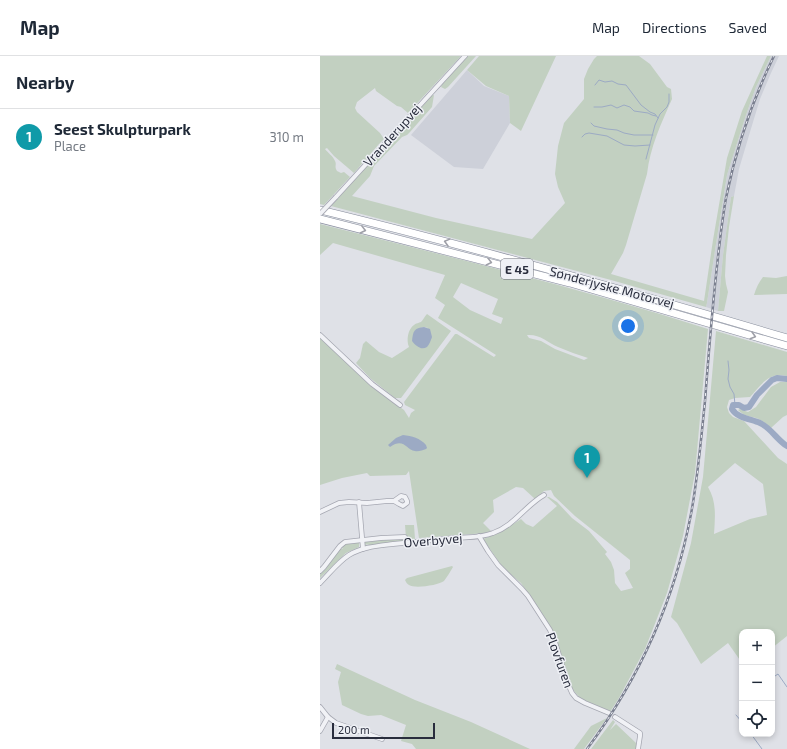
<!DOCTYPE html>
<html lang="en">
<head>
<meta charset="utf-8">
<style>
	body { margin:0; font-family:"Exo 2",sans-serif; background:#f2f2f3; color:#1f2937 }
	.controls { position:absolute; right:12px; bottom:12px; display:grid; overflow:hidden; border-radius:8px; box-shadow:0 2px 6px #0003 }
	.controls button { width:36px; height:36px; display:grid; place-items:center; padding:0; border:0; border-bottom:1px solid #e0e1e3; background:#fff; color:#1f2937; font:20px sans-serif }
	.scale { position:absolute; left:12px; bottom:10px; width:103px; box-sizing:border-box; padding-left:4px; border:2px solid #292d3d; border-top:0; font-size:11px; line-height:14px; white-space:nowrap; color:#292d3d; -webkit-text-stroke:3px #eef0f5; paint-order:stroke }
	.you { position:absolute; left:308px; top:270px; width:14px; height:14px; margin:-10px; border:3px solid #fff; border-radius:50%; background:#1a73e8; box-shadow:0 0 0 6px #1a73e833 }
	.badge { display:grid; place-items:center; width:26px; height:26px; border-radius:50%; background:#1a73e8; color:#fff; font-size:13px; font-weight:700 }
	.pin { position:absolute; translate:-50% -33px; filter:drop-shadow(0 1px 2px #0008) }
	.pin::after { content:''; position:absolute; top:21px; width:14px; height:12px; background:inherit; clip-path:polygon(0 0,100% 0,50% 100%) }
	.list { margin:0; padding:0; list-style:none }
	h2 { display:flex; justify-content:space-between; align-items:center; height:52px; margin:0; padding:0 16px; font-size:17px }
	h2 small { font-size:13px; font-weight:400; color:#747a83 }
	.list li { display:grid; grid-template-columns:26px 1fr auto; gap:12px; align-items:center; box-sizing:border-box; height:56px; padding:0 16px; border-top:1px solid #e0e1e3 }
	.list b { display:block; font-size:15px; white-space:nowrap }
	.list p { margin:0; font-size:13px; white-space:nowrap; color:#747a83 }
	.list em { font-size:13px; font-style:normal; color:#747a83 }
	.icon { flex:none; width:22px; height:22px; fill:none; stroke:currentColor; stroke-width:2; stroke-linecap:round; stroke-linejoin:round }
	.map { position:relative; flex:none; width:467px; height:693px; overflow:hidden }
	header { display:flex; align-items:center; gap:24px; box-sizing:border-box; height:56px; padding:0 20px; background:#fff; border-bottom:1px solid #e0e1e3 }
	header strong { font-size:19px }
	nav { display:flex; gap:22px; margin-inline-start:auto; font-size:14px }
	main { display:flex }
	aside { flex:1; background:#fff }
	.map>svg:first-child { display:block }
	.built { fill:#cdd0d9 }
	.green { fill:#c2d0c1; fill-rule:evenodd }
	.water { fill:#9caac4 }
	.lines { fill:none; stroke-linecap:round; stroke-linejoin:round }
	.stream { stroke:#9caac4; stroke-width:1 }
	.river { stroke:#9caac4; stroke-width:6 }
	.minor-casing { stroke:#a5a7b1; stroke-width:5.5 }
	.motorway-casing { stroke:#878d9c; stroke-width:8 }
	.minor { stroke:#f1f2f6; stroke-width:4 }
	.motorway { stroke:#fff; stroke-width:7 }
	.rail-casing { stroke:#7a7f8f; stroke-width:2.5 }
	.rail { stroke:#eef0f5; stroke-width:1; stroke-dasharray:3; stroke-linecap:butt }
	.minor-bridge-casing { stroke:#a5a7b1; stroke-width:5.5; stroke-linecap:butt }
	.minor-bridge { stroke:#f1f2f6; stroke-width:4 }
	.oneway { stroke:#9fa0a8 }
	.labels { text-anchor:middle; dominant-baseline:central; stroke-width:3; stroke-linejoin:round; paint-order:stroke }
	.shield { fill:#eef0f5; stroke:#646874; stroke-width:1 }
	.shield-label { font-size:12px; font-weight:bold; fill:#292d3d }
	.street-label { font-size:13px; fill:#292d3d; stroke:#eef0f5 }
</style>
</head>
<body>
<header>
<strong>Map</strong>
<nav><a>Map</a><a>Directions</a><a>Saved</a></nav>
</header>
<main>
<aside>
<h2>Nearby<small></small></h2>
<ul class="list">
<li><span class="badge" style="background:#0f9aa8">1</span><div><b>Seest Skulpturpark</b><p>Place</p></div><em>310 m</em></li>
</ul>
</aside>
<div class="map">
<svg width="467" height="693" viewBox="0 0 467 693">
	<rect width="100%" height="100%" fill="#dfe1e7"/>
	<g class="built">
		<path d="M451 0H459L451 17 440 43 430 76 419 113 414 140 411 141 403 199 398 255 386 251 387 247 396 188 407 119 426 59 436 31Z"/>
		<path d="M147 14 164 30 189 40 190 67 163 113 134 111 91 79Z"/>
	</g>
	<g class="green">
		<path d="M0 0H141L88 57 81 51 77 50 56 35 55 32 37 46 35 52 37 56 60 77 64 83 59 88 34 117 14 100 7 92 5 93C8 97 13 100 15 105 17 109 14 110 17 115L21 117 24 116 30 121 4 149 0 148Z"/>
		<path d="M148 0H156L128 31 125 33 121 31 123 27Z"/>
		<path d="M159 0H236L201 75 190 67 189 40 166 30 147 14Z"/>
		<path d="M277 0H319L330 8 347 31 351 33 352 43C341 68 330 91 327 118L306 189 303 197 291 218 384 245 393 184 407 102 422 55 447 0H451L436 31 426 59 407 119 396 188 387 247 386 251 291 224 11 150 49 108 110 40 114 39 112 51 90 76 87 79 82 81 54 110 50 120 32 140 116 162 212 183 245 147 238 131 235 118 238 90 244 67 264 43V23L268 13 274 3Z"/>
		<path d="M414 140 409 171 406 199 405 220 406 228 408 236 404 255H398L403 199 411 141Z"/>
		<path d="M0 168C130 201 260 232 388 273L375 417 363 480 347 537 325 593 299 642 290 656 261 643 253 634 249 625 238 591 213 545 201 527 183 512 163 483C177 478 189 471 201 463L206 468 213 471 237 450 227 441H229L237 446 252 462 269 475 287 496 285 498 291 506 294 514 295 527 301 535 313 532 305 517 310 513V504L255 460 234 440 231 434 224 435 215 443 203 432 196 431 173 444 174 456 163 467 171 475 166 477 99 482 89 415 86 419 50 420 47 417 22 422 0 429V282L52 331 84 354 89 362 91 357 95 354 85 349 84 346 135 278H137L174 301 176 299 118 262 125 249 115 242 125 219 13 187 0 199ZM141 227 178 243 172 258 183 262 181 268 150 254 133 241ZM207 279C220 278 227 286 238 291 248 295 258 299 268 302L264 304 235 293 221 285 209 282Z"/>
		<path d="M467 220V238L434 239C436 232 439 226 443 221L456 222Z"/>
		<path d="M107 258 131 275 81 342H75L50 322 36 307 40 302 43 288 46 285 59 296 72 302 83 295 89 291C86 284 88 273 94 269 96 267 99 267 101 266 103 264 105 260 107 258ZM104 271 108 272V290L92 285 100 272Z"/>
		<path d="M396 275 467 296V320C448 316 441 329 430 341L415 342 409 344 407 351 409 357 413 361 424 365 458 402 467 408V580L452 592V576H422V607L408 587 381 608 357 567 351 561 371 487 383 421ZM415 407 443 428 447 459 430 463 394 478C395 462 397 446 388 431Z"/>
		<path d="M460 326H467V359L463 361 451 372C446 368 442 364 436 362 429 360 424 360 418 354L420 353 428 356 436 351 451 331Z"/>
		<path d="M85 469H94L95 483 55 487 95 483 96 484 45 490H44L49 488 44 489 43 485 86 482Z"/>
		<path d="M39 486V491L26 497 0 522V517L15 500 20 492 22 493 23 492 21 491 25 487Z"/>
		<path d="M132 510 133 511C130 516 127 521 124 525 119 529 95 533 89 529 87 528 86 526 85 524L87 522Z"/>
		<path d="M17 608 95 644 151 666 210 693H96L92 688 81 685 86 669 61 659 48 660 41 658 22 649 18 626 21 616 15 613Z"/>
		<path d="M287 662 264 693H254L271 670Z"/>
		<path d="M293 664 295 666 290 674 296 668 316 687V693H271Z"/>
	</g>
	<g class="water">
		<path d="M104 271 110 273 112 281C111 284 109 289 107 291 101 295 95 289 92 285 93 275 94 272 104 271Z"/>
		<path d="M83 379C92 380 100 382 106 389L107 392 106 393C103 394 98 396 95 395 86 394 84 381 70 391L68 389 76 382Z"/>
	</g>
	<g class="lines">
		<g class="stream">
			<path d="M275 29 279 24 285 26 292 25 298 28 306 29 321 49 330 56 335 58 338 62"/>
			<path d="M274 51H282L291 49 297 52 304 49 310 51 314 55 328 57 332 59 336 60"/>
			<path d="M271 67 274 70 287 73 297 74 304 77 314 79H333"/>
			<path d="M262 81 265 78 269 77 287 80 304 89 315 90 330 89"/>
			<path d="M326 103 335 69 340 58 347 51 349 46V38"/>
			<path d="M408 305 409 314 408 323 410 331 414 338 415 349"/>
			<path d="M452 622 458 618 467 631"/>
			<path d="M416 659 422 666"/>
			<path d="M431 678 442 693"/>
		</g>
		<path class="river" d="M467 323 457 322 452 324 437 339 429 351 424 352 419 349H413L412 353C417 362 431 363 440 367 451 372 457 384 467 390"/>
		<g class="minor-casing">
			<g id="minor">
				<path d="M16 141 145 0"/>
				<path d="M0 279 52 328 80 349"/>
				<path d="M39 446 43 493"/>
				<path d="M0 456 19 447 29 446 47 447 67 445H74L81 440 85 441 87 445V447L83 450 79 448 74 445"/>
				<path d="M159 480 168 495 178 509 202 533 208 540 230 574 235 586 248 628 252 637 256 642 265 647 289 657"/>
				<path d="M0 515 4 511 20 490 25 486 61 482 85 481"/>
				<path d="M0 527C9 518 18 506 29 499 42 491 57 490 73 488 93 486 114 484 134 482 147 481 161 482 173 477 194 470 206 449 224 439"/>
				<path d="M0 651 8 661 16 667 62 683"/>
				<path d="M295 661 320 677V680L318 693"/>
				<path d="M0 675 8 661"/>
			</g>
		</g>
		<g class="motorway-casing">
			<g id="motorway">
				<path d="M0 154C157 192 312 236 467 282"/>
				<path d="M0 163 250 227 467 290"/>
			</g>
		</g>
		<use href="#minor" class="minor"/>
		<use href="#motorway" class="motorway"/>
		<g class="rail-casing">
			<path id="rail" d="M267 693C319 623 355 543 371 458 378 421 381 383 385 345 388 306 391 268 395 229 398 200 401 170 406 142 416 93 432 45 454 0"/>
		</g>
		<use href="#rail" class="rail"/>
		<g class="minor-bridge-casing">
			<path id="minor-bridge" d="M0 158 16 141"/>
		</g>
		<use href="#minor-bridge" class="minor-bridge"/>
	</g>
	<defs><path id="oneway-chevron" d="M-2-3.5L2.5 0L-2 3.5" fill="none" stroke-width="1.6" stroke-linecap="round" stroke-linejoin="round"/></defs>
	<g class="oneway">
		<use href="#oneway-chevron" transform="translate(43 174) rotate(14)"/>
		<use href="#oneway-chevron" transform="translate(127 186) rotate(-165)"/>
		<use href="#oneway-chevron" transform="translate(169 206) rotate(14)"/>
		<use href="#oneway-chevron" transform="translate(433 280) rotate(16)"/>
	</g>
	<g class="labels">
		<rect class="shield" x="181" y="203" width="32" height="20" rx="3"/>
		<g class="shield-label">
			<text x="197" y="213">E 45</text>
		</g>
		<g class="street-label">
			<text transform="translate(72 79) rotate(-48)">Vranderupvej</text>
			<text transform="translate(292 231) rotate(15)">Sønderjyske Motorvej</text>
			<text transform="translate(113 484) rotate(-5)">Overbyvej</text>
			<text transform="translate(240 604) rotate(70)">Plovfuren</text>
		</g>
	</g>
</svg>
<div class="controls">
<button>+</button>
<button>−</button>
<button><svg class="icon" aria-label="locate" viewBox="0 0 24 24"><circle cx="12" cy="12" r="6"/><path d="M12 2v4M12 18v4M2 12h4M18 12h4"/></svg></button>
</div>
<div class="scale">200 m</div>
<div class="you"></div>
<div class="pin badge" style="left:267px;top:422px;background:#0f9aa8">1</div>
</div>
</main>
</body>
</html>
